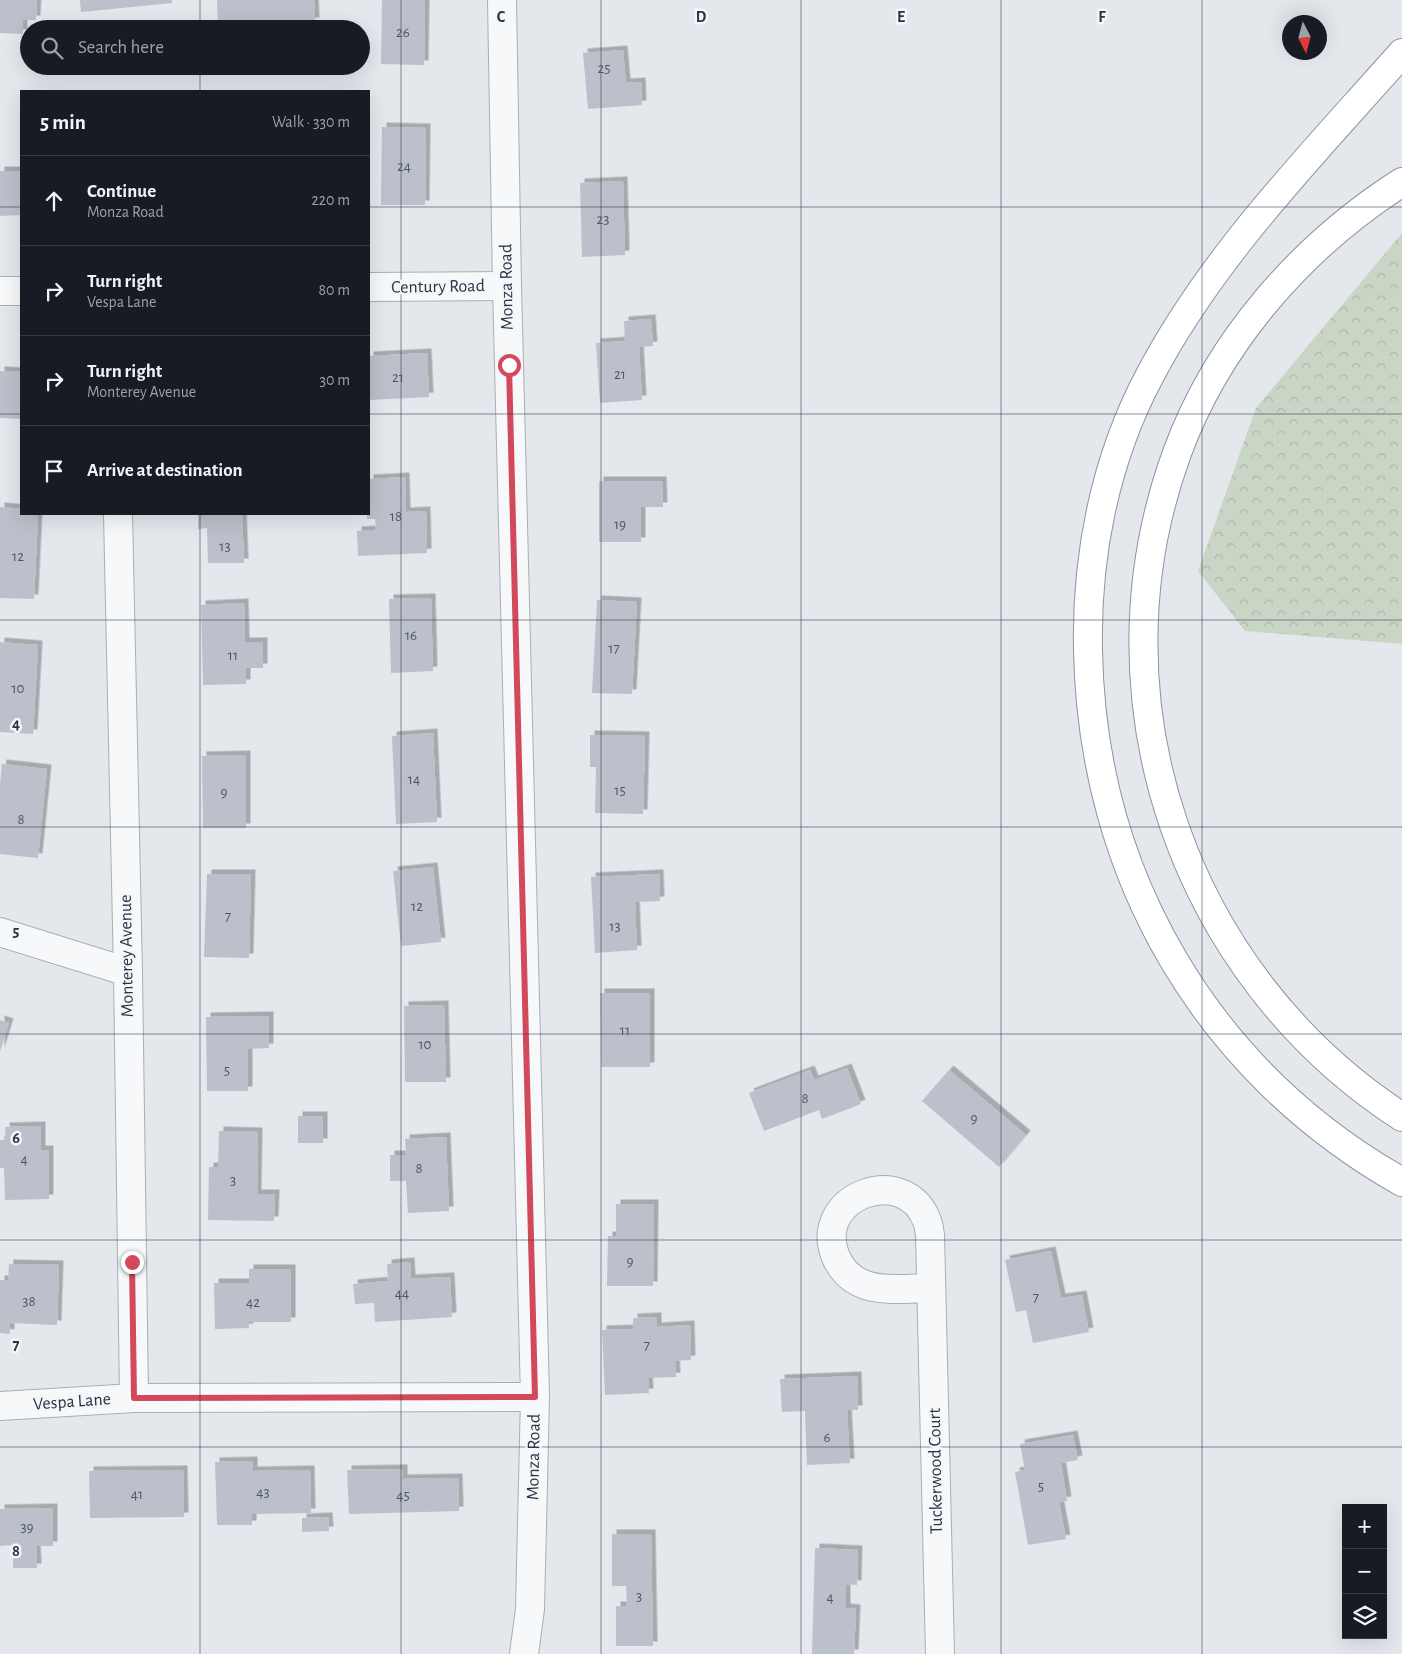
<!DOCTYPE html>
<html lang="en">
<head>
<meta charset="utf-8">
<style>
	body { margin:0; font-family:"Alegreya Sans",sans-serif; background:#20242c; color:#f1f3f6 }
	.controls { position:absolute; right:15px; bottom:15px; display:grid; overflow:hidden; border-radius:0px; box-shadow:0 5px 20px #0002 }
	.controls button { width:45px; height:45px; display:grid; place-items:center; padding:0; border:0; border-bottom:1px solid #363941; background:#171b24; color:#f1f3f6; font:25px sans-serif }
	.compass { position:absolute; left:1282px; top:15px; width:45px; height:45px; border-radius:50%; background:#171b24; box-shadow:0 5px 20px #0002; rotate:174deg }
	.stop { position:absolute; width:15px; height:15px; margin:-11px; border:4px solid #d1495b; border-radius:50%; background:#fff }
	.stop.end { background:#d1495b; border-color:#fff; box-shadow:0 1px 5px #0008 }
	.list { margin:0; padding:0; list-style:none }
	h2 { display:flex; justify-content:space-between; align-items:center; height:65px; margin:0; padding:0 20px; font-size:21px }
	h2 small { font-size:16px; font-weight:400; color:#9ea1a6 }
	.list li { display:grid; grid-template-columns:32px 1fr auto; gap:15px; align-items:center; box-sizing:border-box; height:90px; padding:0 20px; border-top:1px solid #363941 }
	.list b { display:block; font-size:19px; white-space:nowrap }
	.list p { margin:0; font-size:16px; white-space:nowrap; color:#9ea1a6 }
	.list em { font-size:16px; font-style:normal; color:#9ea1a6 }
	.icon { flex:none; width:28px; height:28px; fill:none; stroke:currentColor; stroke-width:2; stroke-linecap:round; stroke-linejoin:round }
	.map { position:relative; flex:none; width:1402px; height:1654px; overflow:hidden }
	.search { position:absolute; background:#171b24; box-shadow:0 5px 20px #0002; left:20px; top:20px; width:350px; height:55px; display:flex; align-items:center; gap:12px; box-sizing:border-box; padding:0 18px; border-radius:28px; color:#9ea1a6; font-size:19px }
	.panel { position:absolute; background:#171b24; box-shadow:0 5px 20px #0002; left:20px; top:90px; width:350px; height:425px; border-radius:0px }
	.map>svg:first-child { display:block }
	.forest { fill:url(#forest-crowns) }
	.building { fill:#bbc0ca; filter:url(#shadow) }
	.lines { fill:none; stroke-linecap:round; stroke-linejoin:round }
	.street-casing { stroke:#a9aeb7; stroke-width:30 }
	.highway-casing { stroke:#8b94a3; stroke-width:30 }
	.street { stroke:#f7f8fa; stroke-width:28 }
	.highway { stroke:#fff; stroke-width:28 }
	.route { stroke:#d1495b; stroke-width:6 }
	.grid { fill:none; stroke:#2b3445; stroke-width:1; stroke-opacity:0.55 }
	.labels { text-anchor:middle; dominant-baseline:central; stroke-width:5; stroke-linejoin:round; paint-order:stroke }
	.number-label { font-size:15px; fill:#4f5766 }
	.street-label { font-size:18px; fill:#2b3445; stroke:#f4f6f9 }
	.grid-label { font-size:16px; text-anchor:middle; font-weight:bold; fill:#2b3445; stroke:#f4f6f9; stroke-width:5; stroke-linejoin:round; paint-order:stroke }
</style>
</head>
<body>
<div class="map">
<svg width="1402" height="1654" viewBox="0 0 1402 1654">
	<defs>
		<pattern id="forest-crowns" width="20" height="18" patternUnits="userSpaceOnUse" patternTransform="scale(1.25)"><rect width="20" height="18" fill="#c9d6c5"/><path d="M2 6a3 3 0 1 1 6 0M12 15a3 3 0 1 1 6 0" fill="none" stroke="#adb8ab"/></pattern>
		<filter id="shadow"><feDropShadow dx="4.5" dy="-4.5" stdDeviation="0" flood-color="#0004"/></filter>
	</defs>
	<rect width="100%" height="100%" fill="#e4e7ec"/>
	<path class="forest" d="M1402 233V644L1245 631 1198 571 1256 408Z"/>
	<g class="building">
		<path d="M0 0H37L36 20H23V34L0 33Z"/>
		<path d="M80 0H172V3L81 12Z"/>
		<path d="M217 0H314L315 22 252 25V29H218Z"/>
		<path d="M382 0H425L424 65 381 64Z"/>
		<path d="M623 50 626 83 641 82 642 105 588 109 583 53Z"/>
		<path d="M382 127 426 128 425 205H381Z"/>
		<path d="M0 171H21V215L0 216Z"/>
		<path d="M623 181 625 255 582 257 580 183Z"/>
		<path d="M651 319 653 346 639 347 642 400 600 403 596 343 625 341 624 321Z"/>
		<path d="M427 353 429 397 369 400V356Z"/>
		<path d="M0 371 21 372V419L0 418Z"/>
		<path d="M405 477 406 512 426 511 427 553 358 556 357 531 376 530 375 519H367V514H369V479Z"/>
		<path d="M599 481H662L663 507H641V542H599Z"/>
		<path d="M0 507 21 509V514H38L34 599 0 598Z"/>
		<path d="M198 514H242L244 563H208L207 528 198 529Z"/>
		<path d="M431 598 433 671 391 673 389 599Z"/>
		<path d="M597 600 637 602 632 694 592 693Z"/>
		<path d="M244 603 245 642H263V668H246V684L203 685 201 605Z"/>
		<path d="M0 642 38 645 33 734 0 732Z"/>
		<path d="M433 733 437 822 396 824 392 736Z"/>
		<path d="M590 735 645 736 643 814 595 813 596 767H590Z"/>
		<path d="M246 755V828H203L202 756Z"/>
		<path d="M2 764 47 769 38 858 0 854V785Z"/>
		<path d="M433 867 441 942 401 946 393 871Z"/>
		<path d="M207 874H251L249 958 204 957Z"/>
		<path d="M659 874 660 901 635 902 637 950 595 953 591 877Z"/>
		<path d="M600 993H650V1067H601Z"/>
		<path d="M444 1005 446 1082H405L404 1006Z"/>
		<path d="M269 1016V1048L248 1049V1091H207L206 1017Z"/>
		<path d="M0 1020 9 1023 0 1052Z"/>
		<path d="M847 1068 861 1104 822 1119 819 1110 764 1131 749 1093 810 1070 814 1080Z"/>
		<path d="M949 1070 1026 1135 999 1167 922 1101Z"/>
		<rect x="298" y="1116" width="25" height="27"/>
		<path d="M41 1126V1150H49V1199L5 1200 4 1168H0V1140H6L5 1127Z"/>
		<path d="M219 1131 258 1132 257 1194H275L274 1221 208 1220 209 1167H218Z"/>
		<path d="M446 1137 449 1211 408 1213 406 1181H390V1155H406L405 1139Z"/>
		<path d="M616 1204H654L653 1286H607L608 1236H616Z"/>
		<path d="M1051 1251 1061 1298 1082 1295 1089 1332 1033 1343 1026 1310 1016 1312 1005 1260Z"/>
		<path d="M410 1262 411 1279 450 1277 452 1317 375 1322 374 1303 355 1304 353 1284 388 1281 387 1264Z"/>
		<path d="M9 1264 59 1265 57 1325 10 1323V1334L0 1333V1280H8Z"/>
		<path d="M249 1269H291V1322H249V1328L215 1329 214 1283H249Z"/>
		<path d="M657 1317V1327L690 1325 691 1360 675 1361 676 1377 648 1378 649 1393 605 1395 602 1330 633 1329V1318Z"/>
		<path d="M857 1376 858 1410H847L850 1463 807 1465 805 1411 782 1412 780 1379Z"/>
		<path d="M1073 1435 1078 1460 1061 1463 1067 1501 1059 1502 1066 1539 1028 1545 1015 1472 1025 1470 1020 1444Z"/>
		<path d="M253 1461V1471L310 1470 311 1513 252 1514V1525H217L215 1462Z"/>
		<path d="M403 1469V1479L458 1478 459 1511 349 1514 347 1470Z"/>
		<path d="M183 1470 184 1517 90 1518 89 1471Z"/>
		<path d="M53 1508V1546H36L37 1568H13V1545L0 1546V1509Z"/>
		<path d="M328 1517 329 1531 302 1532V1518Z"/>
		<path d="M612 1534H651L653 1646H616V1606H627L626 1586H612Z"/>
		<path d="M815 1548 858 1550 857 1585 846 1584V1608L856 1609 854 1654H812Z"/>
	</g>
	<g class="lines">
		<g class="street-casing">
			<g id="street">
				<path d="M502 0 507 286 535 1397 530 1609 524 1654"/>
				<path d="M369 287 507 286"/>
				<path d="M0 291H21"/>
				<path d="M118 514 128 972 134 1398"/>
				<path d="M0 932 128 972"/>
				<path d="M931 1288C912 1288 881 1292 863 1284 850 1279 840 1268 835 1255 813 1196 905 1162 927 1221 929 1225 929 1231 930 1235L940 1654"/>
				<path d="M0 1406 134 1398 535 1397"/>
			</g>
		</g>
		<g class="highway-casing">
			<g id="highway">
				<path d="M1402 53C1313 154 1212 256 1149 377 1105 460 1086 556 1088 650 1092 875 1206 1071 1402 1182"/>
				<path d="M1402 182C1302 246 1218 341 1177 453 1087 699 1183 975 1402 1117"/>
			</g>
		</g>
		<use href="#street" class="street"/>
		<use href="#highway" class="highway"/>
	</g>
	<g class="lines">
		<path class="route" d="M132 1262 134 1398 535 1397 509 365"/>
	</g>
	<path class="grid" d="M200 0V29M401 0V1654M601 0V1654M801 0V1654M1001 0V1654M1202 0V1654M200 66V91M0 207H21M369 207H1402M0 414H21M369 414H1402M200 514V1654M0 620H1402M0 827H1402M0 1034H1402M0 1240H1402M0 1447H1402"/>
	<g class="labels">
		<g class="number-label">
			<text x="403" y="32">26</text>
			<text x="604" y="68">25</text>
			<text x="404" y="166">24</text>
			<text x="603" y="219">23</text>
			<text x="620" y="374">21</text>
			<text x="398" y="377">21</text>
			<text x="396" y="516">18</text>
			<text x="620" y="524">19</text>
			<text x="225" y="546">13</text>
			<text x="18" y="556">12</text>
			<text x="411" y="635">16</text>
			<text x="614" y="648">17</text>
			<text x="233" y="655">11</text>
			<text x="18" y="688">10</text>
			<text x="414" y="779">14</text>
			<text x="620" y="790">15</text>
			<text x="224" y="792">9</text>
			<text x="21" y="819">8</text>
			<text x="417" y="906">12</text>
			<text x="228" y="916">7</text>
			<text x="615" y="926">13</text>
			<text x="625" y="1030">11</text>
			<text x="425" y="1044">10</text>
			<text x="227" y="1070">5</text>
			<text x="805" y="1098">8</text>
			<text x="974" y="1118">9</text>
			<text x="24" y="1159">4</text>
			<text x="419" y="1168">8</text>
			<text x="233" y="1180">3</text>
			<text x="630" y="1261">9</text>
			<text x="402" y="1293">44</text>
			<text x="1036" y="1297">7</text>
			<text x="29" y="1301">38</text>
			<text x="253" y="1302">42</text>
			<text x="647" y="1345">7</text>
			<text x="827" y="1437">6</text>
			<text x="1041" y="1486">5</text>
			<text x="263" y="1492">43</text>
			<text x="137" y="1494">41</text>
			<text x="403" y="1495">45</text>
			<text x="27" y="1527">39</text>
			<text x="639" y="1596">3</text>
			<text x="830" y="1597">4</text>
		</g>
		<g class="street-label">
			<text transform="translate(438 287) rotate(-1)">Century Road</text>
			<text transform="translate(507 287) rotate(-91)">Monza Road</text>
			<text transform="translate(127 956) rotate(-91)">Monterey Avenue</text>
			<text transform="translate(72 1402) rotate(-4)">Vespa Lane</text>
			<text transform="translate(534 1457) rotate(-89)">Monza Road</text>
			<text transform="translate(936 1471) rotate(-91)">Tuckerwood Court</text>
		</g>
	</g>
	<g class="grid-label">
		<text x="501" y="22">C</text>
		<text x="701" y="22">D</text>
		<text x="901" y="22">E</text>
		<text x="1102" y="22">F</text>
		<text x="16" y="729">4</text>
		<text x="16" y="936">5</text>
		<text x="16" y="1143">6</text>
		<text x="16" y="1350">7</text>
		<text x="16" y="1556">8</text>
	</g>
</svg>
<div class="controls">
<button>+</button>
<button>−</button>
<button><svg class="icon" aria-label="layers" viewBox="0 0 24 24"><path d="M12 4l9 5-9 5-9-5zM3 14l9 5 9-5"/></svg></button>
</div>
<svg class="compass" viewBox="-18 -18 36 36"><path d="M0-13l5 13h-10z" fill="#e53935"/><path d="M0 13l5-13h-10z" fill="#9ea1a6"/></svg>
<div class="stop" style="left:509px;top:365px"></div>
<div class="stop end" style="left:132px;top:1262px"></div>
<div class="search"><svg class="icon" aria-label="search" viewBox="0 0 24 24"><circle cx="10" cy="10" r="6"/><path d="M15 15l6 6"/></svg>Search here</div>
<section class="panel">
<h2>5 min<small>Walk · 330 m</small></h2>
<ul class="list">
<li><svg class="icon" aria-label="ahead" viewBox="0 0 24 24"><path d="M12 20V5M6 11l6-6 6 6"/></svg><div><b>Continue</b><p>Monza Road</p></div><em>220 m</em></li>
<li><svg class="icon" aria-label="right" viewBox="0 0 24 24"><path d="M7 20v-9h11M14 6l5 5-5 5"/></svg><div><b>Turn right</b><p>Vespa Lane</p></div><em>80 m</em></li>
<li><svg class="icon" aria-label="right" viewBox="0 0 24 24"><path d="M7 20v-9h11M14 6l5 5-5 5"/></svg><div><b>Turn right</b><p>Monterey Avenue</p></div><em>30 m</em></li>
<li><svg class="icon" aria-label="arrive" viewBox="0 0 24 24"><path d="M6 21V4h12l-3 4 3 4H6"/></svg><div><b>Arrive at destination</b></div></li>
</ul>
</section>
</div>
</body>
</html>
